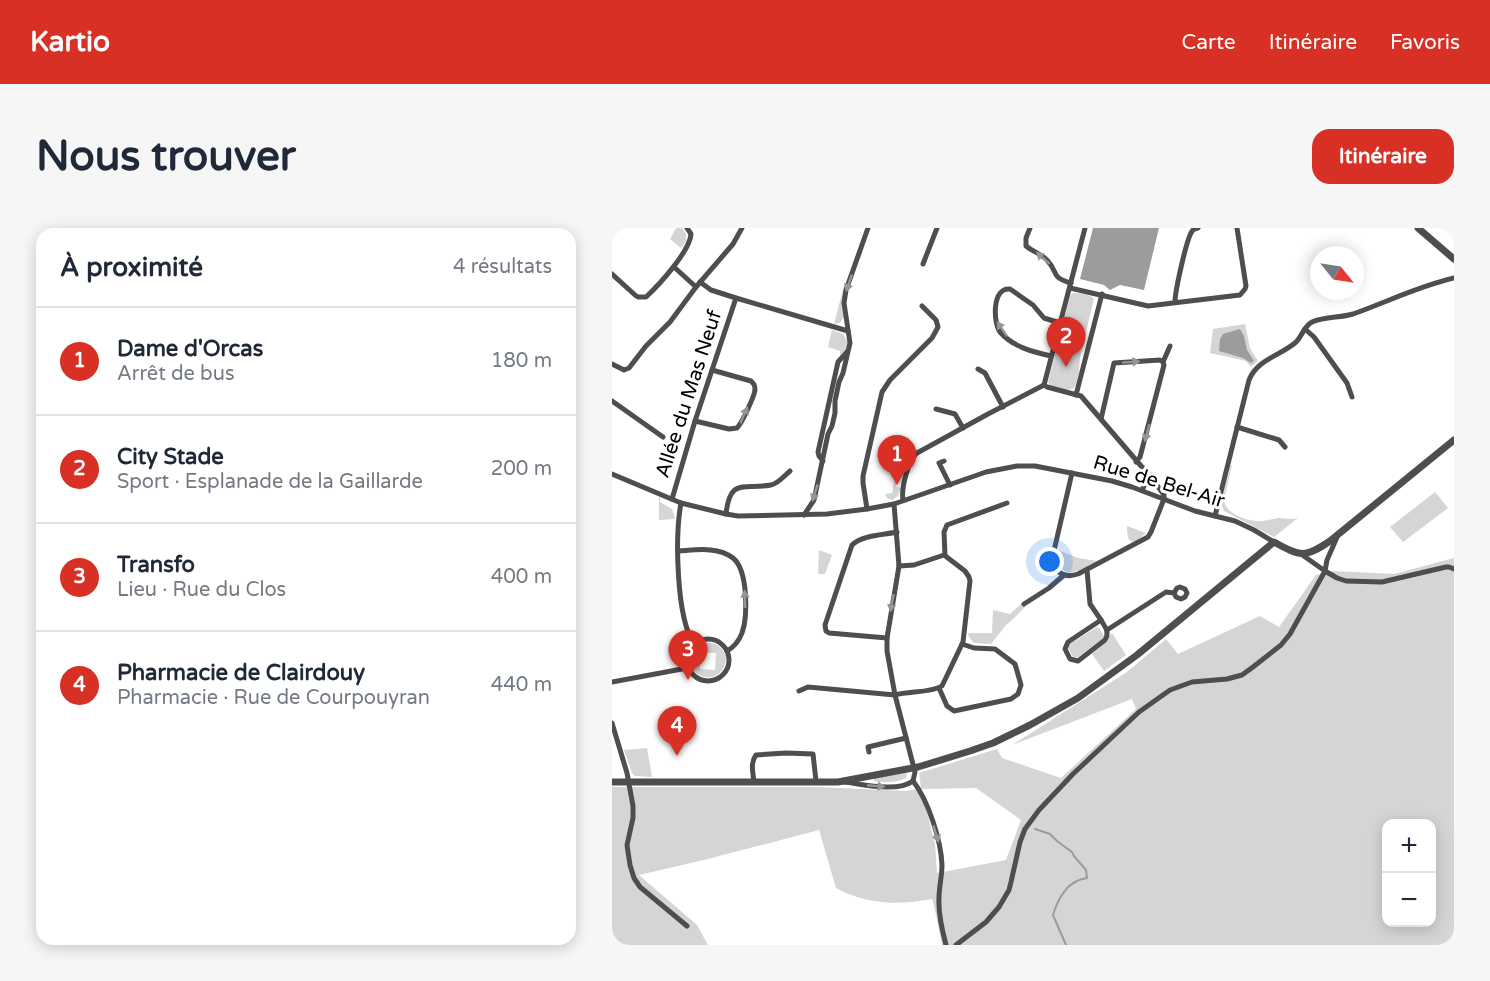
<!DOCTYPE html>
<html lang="fr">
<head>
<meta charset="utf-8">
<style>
	body { margin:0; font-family:"Varela Round",sans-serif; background:#f6f6f7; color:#1f2937 }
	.controls { position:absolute; right:18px; bottom:18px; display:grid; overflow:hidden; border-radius:12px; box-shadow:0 3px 15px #0003 }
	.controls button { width:54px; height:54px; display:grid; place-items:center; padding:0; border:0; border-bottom:2px solid #e0e1e3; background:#fff; color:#1f2937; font:30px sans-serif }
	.compass { position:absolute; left:698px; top:18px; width:54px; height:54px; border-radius:50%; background:#fff; box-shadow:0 3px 15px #0003; rotate:120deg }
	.you { position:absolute; left:438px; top:334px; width:21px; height:21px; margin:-15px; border:4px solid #fff; border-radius:50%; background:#1a73e8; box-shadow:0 0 0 9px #1a73e833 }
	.badge { display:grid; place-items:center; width:39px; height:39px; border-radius:50%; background:#d93025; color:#fff; font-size:20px; font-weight:700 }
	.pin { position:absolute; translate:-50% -50px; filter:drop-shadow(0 2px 3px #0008) }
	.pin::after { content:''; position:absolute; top:32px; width:21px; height:18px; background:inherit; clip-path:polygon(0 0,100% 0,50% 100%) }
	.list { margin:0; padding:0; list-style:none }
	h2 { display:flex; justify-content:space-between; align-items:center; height:78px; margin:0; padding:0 24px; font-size:26px }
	h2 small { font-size:20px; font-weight:400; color:#747a83 }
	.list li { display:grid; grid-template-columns:39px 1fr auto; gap:18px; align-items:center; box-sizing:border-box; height:108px; padding:0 24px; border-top:2px solid #e0e1e3 }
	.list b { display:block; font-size:22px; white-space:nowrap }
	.list p { margin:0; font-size:20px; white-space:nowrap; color:#747a83 }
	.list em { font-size:20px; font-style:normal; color:#747a83 }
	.map { position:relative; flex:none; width:842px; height:717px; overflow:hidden; border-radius:18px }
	header { display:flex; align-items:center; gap:36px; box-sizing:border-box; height:84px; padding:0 30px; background:#d93025; color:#fff }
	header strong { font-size:28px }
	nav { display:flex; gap:33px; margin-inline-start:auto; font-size:21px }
	.intro { display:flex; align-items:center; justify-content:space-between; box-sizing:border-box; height:144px; padding:0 36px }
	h1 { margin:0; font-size:42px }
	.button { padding:15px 27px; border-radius:18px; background:#d93025; color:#fff; font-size:21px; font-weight:700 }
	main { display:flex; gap:36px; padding:0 36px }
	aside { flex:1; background:#fff; border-radius:18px; box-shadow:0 3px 15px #0003 }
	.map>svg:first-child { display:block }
	.green { fill:#d5d5d5; fill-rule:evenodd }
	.water { fill:#9c9c9c }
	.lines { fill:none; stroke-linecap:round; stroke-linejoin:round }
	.stream { stroke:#9c9c9c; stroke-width:2 }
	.minor { stroke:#4e4e4e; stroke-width:5 }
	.tertiary { stroke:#4e4e4e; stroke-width:7 }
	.oneway { fill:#959595 }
	.labels { text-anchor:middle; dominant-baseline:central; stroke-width:6; stroke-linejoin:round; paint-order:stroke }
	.street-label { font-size:20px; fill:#000; stroke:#fff }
</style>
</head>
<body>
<header>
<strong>Kartio</strong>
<nav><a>Carte</a><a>Itinéraire</a><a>Favoris</a></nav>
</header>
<div class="intro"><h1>Nous trouver</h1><a class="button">Itinéraire</a></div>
<main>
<aside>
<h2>À proximité<small>4 résultats</small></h2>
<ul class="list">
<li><span class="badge">1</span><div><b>Dame d'Orcas</b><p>Arrêt de bus</p></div><em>180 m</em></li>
<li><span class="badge">2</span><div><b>City Stade</b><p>Sport · Esplanade de la Gaillarde</p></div><em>200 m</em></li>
<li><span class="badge">3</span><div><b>Transfo</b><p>Lieu · Rue du Clos</p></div><em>400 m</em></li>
<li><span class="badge">4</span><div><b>Pharmacie de Clairdouy</b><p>Pharmacie · Rue de Courpouyran</p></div><em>440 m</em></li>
</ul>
</aside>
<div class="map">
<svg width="842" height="717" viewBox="0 0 842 717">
	<rect width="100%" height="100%" fill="#fff"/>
	<g class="green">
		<path d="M64 0H70L74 6V13L69 20 58 11Z"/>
		<path d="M233 54 231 76 232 89 228 95 222 96Z"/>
		<path d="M460 65C467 65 478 66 482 71L468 129 467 143 463 159C455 165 447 160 438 158L436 154 458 69Z"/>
		<path d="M633 96 638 120 646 133 639 139 634 133 598 125 601 101Z"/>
		<path d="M220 102 231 106 236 115 234 122 228 127V123L216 119Z"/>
		<path d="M290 218 299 221 295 223 292 227 284 259 289 260 286 268 280 272 275 270 273 266 280 265Z"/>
		<path d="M619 237H620L612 273C614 286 635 293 647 293 654 293 660 291 666 290 673 290 679 292 686 290L662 309 612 283 609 276Z"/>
		<path d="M823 264 836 280 791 314 778 299Z"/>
		<path d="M47 269H48V274L60 281 63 291 47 292Z"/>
		<path d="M515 298 534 305C520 318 515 317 515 298Z"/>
		<path d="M207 322 220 327 213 346H206Z"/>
		<path d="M446 322 466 330 485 333C478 336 469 343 461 344 448 346 444 333 446 322Z"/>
		<path d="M842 330V717H330L323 682 320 671C286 677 255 677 224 660L207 602 96 631 27 647 85 697 96 717H0V559H205L295 563 309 560 307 545 385 521 390 530 449 550 524 481 520 471 400 517 515 444 554 411 566 426 648 388 667 399 704 347 721 343 782 346ZM364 560 409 592 394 632 325 645 323 616 309 561ZM774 596H820V694H774Z"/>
		<path d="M410 375 413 379 400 392 394 397 379 416 362 415 357 409 356 405H380L381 382 398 386Z"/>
		<path d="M485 399 487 400 492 408 490 411 466 429H461L456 420 458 416Z"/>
		<path d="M500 405 514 427 492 443 480 426 496 413 497 408Z"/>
		<path d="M93 415C103 414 109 418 114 428 114 459 74 454 80 428 81 420 86 417 93 415ZM88 424 104 425 103 442 88 441Z"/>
		<path d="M35 520 40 549 23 548 20 545 12 522Z"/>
		<path d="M295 545 294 550C283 555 274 555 262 553V550Z"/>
	</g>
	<g class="water">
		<path d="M481 0H547L532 62 508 57 498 62 492 57 468 51Z"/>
		<path d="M628 101 632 108 635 122 642 133 639 135 631 130 607 123 608 111 611 106Z"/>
	</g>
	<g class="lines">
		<path class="stream" d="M423 601 438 606 445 613 460 624 462 628 474 642 475 650C471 651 468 651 465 653 452 659 445 674 441 687L454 717"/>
		<g class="minor">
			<path d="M418 0 414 10V18C420 23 429 26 435 32 447 45 438 49 459 55"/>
			<path d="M311 36 325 0"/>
			<path d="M62 39 84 59"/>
			<path d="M0 46 23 67 26 69H34C47 57 78 23 79 6L75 0"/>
			<path d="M88 54 99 62 124 70 236 103"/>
			<path d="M458 60 536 78 628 67 633 61 634 58 625 0"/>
			<path d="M563 74C563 64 575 7 581 2 582 1 584 1 586 0"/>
			<path d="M693 101 702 109 735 155 740 169"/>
			<path d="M439 128C421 124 401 119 388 104 381 94 380 59 398 61L421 77 432 90 448 95"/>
			<path d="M0 136 12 142 17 140 34 118 58 94 84 59 121 16 130 0"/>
			<path d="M366 141 373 145 391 179"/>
			<path d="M432 157 435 159 469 168 542 253 552 267V271"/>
			<path d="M432 157 473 0"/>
			<path d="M464 167 490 66"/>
			<path d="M0 173 51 209"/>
			<path d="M324 181 343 186 351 200"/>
			<path d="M489 191 502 135 548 132 551 134"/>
			<path d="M83 193 117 201 125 200C130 195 142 169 143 162 143 157 142 156 139 153L100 142"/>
			<path d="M625 199 667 212 673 219"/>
			<path d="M211 233 207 228 206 224 226 134 235 124"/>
			<path d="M332 233 327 235 338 257"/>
			<path d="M524 234 528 229 552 137 551 134 558 118"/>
			<path d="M460 245 441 327C441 344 451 351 466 346L536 309 539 304 552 271"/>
			<path d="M0 246 69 275 114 286 126 288 215 286 255 281 282 276 374 244 405 238H423L500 253 520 259 583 283 623 293 642 302 662 314"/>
			<path d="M530 262 536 251 537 246"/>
			<path d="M60 271 83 193 124 70"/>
			<path d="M291 272C289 260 296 233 305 225L376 186 432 157"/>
			<path d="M69 275C63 308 64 389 82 416"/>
			<path d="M282 276 287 338 275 410V423L283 467 303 544 301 553"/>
			<path d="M255 281 251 255V248L270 164 278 152 320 110 326 99 324 92 310 78"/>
			<path d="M114 286C118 249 132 262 159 257 166 256 172 248 178 243"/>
			<path d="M192 287 202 272 216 206 220 198 223 185V173L227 154 231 145 238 115 232 75 234 62 256 0"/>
			<path d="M603 288 637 152C645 132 667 128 683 115 690 109 691 99 700 94 713 88 728 90 741 86 775 74 807 58 842 50"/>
			<path d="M66 323C83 322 106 318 121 330 136 342 136 388 130 405 127 413 122 419 115 423"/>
			<path d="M689 326 713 343 725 350 734 353 770 354 834 339H837L842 341"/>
			<path d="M333 327 332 304 335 297 395 275"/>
			<path d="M475 342 478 376 489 392"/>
			<path d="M412 376 437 360 452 347"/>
			<path d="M489 392C493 399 498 404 493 412L466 433 458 431 453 421 456 414Z"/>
			<path d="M495 402 554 364 562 365 565 360 568 359 573 361 575 365 573 369 569 371 564 369 562 365"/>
			<path d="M275 410 217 405 214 403 213 397 240 317C250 307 271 307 285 304"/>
			<circle cx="96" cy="432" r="21"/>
			<path d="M0 454 70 441 76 438"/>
			<path d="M327 460 335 478 342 483 399 471 406 466 409 457 403 436 383 421 362 420 350 416"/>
			<path d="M187 463 196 459 283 467C297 463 319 465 330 458L351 414 358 353 357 349 353 343 332 327 302 337 287 338"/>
			<path d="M0 495 15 545 21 578V590L15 617 18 637 22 650 28 659 75 698"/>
			<path d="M257 524 256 519 294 510"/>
			<path d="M301 553C316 572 329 612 330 637 330 648 327 659 327 670 326 686 330 702 334 717"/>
			<path d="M142 554C141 545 138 535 144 527L174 525 201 526 204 553"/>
			<path d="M232 554C250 556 285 565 301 553"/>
			<path d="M344 717 374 694 387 679 397 662 399 654 408 614 413 601 427 582 461 546 527 484 558 462 580 454 615 451 630 447 641 439 669 417 678 406 713 343 715 332 726 307"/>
		</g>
		<g class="tertiary">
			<path d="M806 0 842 31"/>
			<path d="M0 554H226L306 539 358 523 381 515 418 497 466 470 525 427 662 314C689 329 693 330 718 313L842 212"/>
		</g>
	</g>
	<defs><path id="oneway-solid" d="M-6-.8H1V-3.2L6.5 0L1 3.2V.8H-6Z" transform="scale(1.5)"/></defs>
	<g class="oneway">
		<use href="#oneway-solid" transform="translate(431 30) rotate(-139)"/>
		<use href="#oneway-solid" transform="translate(237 55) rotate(109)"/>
		<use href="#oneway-solid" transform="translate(390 101) rotate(-125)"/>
		<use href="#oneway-solid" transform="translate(519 134) rotate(-4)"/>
		<use href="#oneway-solid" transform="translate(132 187) rotate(-66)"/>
		<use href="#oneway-solid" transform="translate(535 205) rotate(105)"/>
		<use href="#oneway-solid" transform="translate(203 265) rotate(107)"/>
		<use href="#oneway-solid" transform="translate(133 371) rotate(-92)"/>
		<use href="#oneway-solid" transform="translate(280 375) rotate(100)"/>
		<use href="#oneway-solid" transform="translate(264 558) rotate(5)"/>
		<use href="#oneway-solid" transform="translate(324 606) rotate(73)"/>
	</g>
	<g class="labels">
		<g class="street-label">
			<text transform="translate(77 166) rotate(-72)">Allée du Mas Neuf</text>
			<text transform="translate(547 254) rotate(17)">Rue de Bel-Air</text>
		</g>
	</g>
</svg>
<div class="controls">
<button>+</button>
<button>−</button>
</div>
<svg class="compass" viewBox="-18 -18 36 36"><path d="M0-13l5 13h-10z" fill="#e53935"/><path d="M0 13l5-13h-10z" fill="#747a83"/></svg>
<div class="you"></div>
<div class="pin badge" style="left:285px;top:257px">1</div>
<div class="pin badge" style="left:454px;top:139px">2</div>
<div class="pin badge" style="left:76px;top:452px">3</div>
<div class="pin badge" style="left:65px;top:528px">4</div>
</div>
</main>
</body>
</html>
